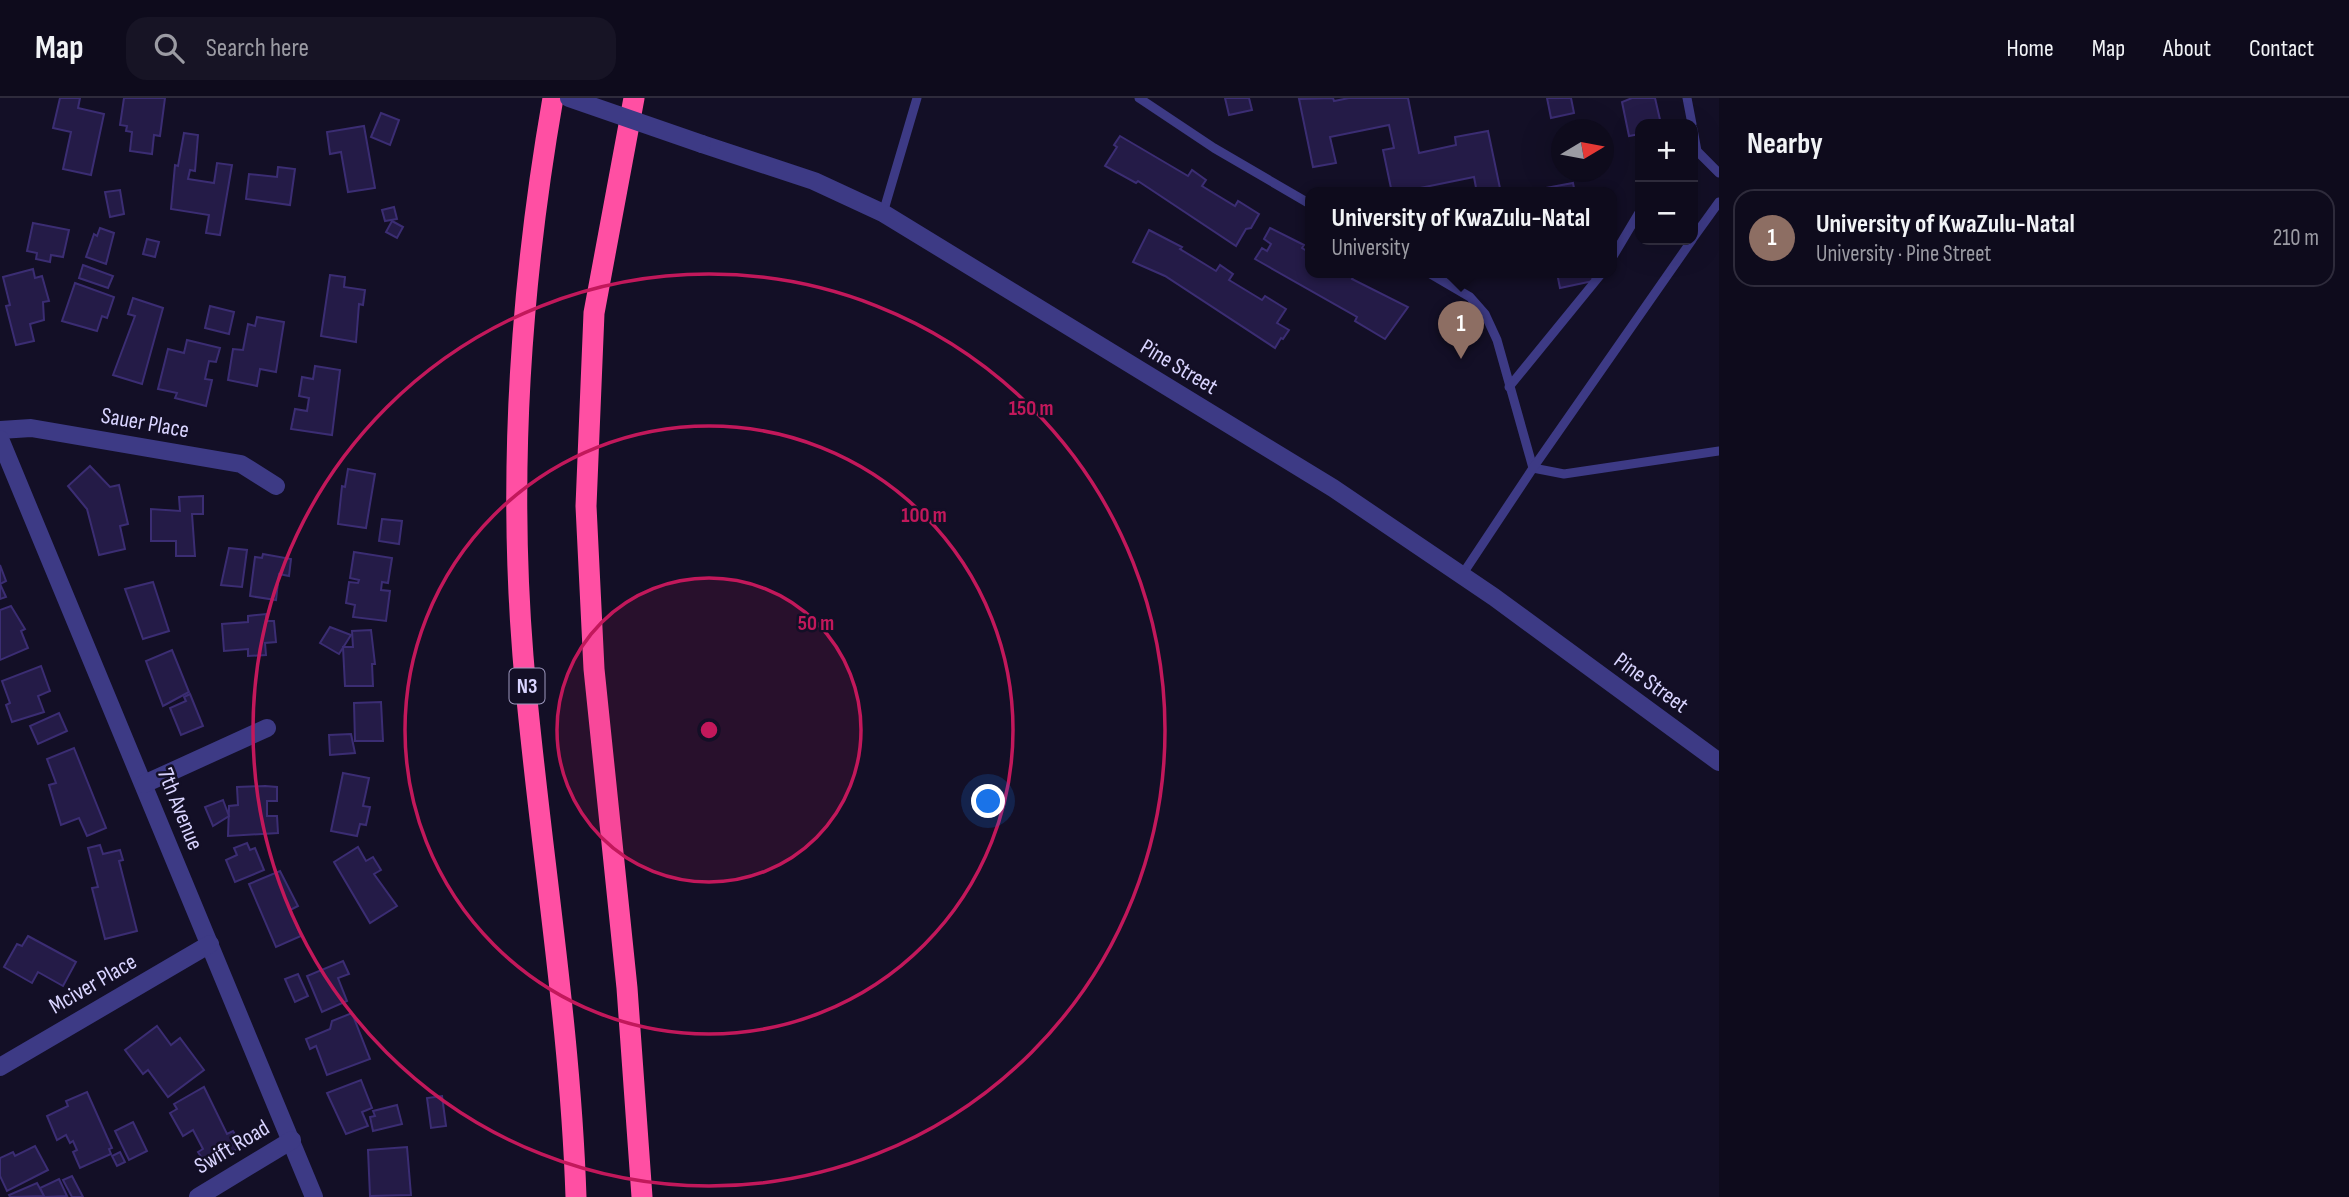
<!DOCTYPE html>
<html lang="en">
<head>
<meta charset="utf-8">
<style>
	body { margin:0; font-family:"Sofia Sans Condensed",sans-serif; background:#171425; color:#f1f3f6 }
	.controls { position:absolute; right:21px; top:21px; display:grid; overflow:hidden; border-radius:14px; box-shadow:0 7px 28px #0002 }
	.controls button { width:63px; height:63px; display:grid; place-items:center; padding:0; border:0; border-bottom:2px solid #2e2b3b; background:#0e0b1c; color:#f1f3f6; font:35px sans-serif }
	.compass { position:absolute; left:1551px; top:21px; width:63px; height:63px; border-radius:50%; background:#0e0b1c; box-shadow:0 7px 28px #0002; rotate:80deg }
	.you { position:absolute; left:989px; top:704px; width:24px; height:24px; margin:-18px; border:5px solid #fff; border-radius:50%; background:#1a73e8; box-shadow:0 0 0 10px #1a73e833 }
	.badge { display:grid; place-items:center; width:46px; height:46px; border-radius:50%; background:#00e5ff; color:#fff; font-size:23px; font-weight:700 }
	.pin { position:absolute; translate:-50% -58px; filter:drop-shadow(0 2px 4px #0008) }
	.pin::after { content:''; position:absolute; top:37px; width:24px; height:21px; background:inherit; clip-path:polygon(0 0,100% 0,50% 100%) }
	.popup { position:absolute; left:1305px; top:89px; width:312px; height:91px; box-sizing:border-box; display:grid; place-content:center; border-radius:14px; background:#0e0b1c; filter:drop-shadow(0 2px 5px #0005); font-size:23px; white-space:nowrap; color:#9b9ba3 }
	.popup b { font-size:26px; color:#f1f3f6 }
	.popup::after { content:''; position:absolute; left:50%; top:100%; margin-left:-14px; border:14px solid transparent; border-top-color:#0e0b1c }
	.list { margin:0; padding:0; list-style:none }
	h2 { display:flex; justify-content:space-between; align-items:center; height:91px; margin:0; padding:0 28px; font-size:30px }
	h2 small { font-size:23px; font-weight:400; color:#9b9ba3 }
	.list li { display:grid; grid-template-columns:46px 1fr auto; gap:21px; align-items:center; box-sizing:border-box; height:98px; margin:0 14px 14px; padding:0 14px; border:2px solid #2e2b3b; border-radius:21px }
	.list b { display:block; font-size:26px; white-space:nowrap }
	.list p { margin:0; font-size:23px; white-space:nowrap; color:#9b9ba3 }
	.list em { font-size:23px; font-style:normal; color:#9b9ba3 }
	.icon { flex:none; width:38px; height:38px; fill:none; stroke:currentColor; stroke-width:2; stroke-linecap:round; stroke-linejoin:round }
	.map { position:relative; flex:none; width:1719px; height:1099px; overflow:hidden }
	header { display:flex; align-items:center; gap:42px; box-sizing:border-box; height:98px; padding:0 35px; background:#0e0b1c; border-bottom:2px solid #2e2b3b }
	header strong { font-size:33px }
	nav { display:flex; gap:38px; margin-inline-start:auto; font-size:24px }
	.search { width:490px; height:63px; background:#171425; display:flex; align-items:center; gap:18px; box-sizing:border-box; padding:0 24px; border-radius:21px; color:#9b9ba3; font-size:26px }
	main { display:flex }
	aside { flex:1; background:#0e0b1c }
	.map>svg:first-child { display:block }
	.building { fill:#241b47; stroke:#3b2d73; stroke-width:2 }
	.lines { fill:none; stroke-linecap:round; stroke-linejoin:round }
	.service { stroke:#3d3a85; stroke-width:9 }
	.minor { stroke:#3d3a85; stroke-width:18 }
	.motorway { stroke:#ff4fa3; stroke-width:21 }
	.minor-bridge { stroke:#3d3a85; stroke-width:18 }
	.ring { fill:none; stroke:#c2185b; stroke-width:3.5 }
	.labels { text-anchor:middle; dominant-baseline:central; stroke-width:5; stroke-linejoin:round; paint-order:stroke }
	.shield { fill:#130f26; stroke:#9e99be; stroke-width:2 }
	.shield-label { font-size:21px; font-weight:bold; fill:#d9d4ff }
	.street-label { font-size:23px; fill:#d9d4ff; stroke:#130f26 }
	.centre { fill:#c2185b; stroke:#130f26; stroke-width:3.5 }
	.ring-label { font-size:21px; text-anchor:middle; font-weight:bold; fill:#c2185b; stroke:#130f26; stroke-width:5; stroke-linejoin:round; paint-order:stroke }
</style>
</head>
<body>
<header>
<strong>Map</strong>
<div class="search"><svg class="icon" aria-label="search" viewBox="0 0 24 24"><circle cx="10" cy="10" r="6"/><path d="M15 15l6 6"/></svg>Search here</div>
<nav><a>Home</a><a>Map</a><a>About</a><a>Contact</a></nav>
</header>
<main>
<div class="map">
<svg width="1719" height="1099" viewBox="0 0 1719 1099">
	<rect width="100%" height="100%" fill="#130f26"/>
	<g class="building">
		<path d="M60 0H80L78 10 104 16 91 77 63 71 71 34 53 30Z"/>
		<path d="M124 0H165L160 38 154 37 152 56 130 53 132 34 126 33 127 28 120 27Z"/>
		<path d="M1225 0H1249L1252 12 1229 17Z"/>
		<path d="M1333 0 1334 3 1349 0H1408L1419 55 1456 47 1455 39 1488 33 1501 95H1477L1474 79 1415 91 1416 95H1392L1383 52 1394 50 1389 27 1330 39 1336 65 1313 69 1299 1Z"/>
		<path d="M1547 0H1571L1574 15 1551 20Z"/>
		<path d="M1632 0H1655L1661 26H1640V36L1629 38 1622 4Z"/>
		<path d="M381 15 399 22 390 47 371 39Z"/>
		<path d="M364 28 375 90 348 94 341 54 330 56 327 34Z"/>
		<path d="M184 35 198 37 195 73 190 72 188 81 214 85 217 65 232 67 220 137 206 135 209 117 171 111 175 67 178 68Z"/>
		<path d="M1120 38 1188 78 1192 72 1206 82 1202 88 1235 108 1238 103 1259 116 1251 130 1246 131 1236 148 1138 83 1136 85 1105 68 1117 49 1114 47Z"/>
		<path d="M278 69 295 71 290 107 246 101 249 76 277 79Z"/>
		<path d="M1573 85 1575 95H1540V91Z"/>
		<path d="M120 92 124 116 110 119 105 94Z"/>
		<path d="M394 109 397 121 385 123 382 112Z"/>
		<path d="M392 123 403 129 397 140 386 134Z"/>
		<path d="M33 125 69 132 63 159 51 157 50 164 36 161 37 155 27 153Z"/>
		<path d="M100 130 114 135 106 166 86 159 94 136 97 138Z"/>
		<path d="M1270 130 1304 147 1302 150 1310 155V175H1355L1352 181 1408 209 1385 241 1355 223 1357 219 1255 161 1262 150 1267 153 1271 146 1264 141Z"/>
		<path d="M1149 132 1182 149 1180 151 1216 173 1220 167 1233 176 1229 182 1262 202 1265 198 1286 211 1277 225 1289 232 1283 241 1281 240 1275 250 1165 178 1133 164Z"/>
		<path d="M147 141 159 144 155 159 143 156Z"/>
		<path d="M83 167 113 178 108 190 79 180Z"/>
		<path d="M33 171 35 180 42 178 49 203 43 204 44 222 30 226 34 243 16 247 6 208 10 207 3 179Z"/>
		<path d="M1557 175H1591L1593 183 1560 190Z"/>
		<path d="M330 177 345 179 344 189 365 192 363 207 359 206 356 244 321 238Z"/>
		<path d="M75 185 114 199 107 220 102 218 97 233 62 223Z"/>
		<path d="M133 200 163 210 142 286 113 277 135 218 128 216Z"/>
		<path d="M210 208 234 214 229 236 205 230Z"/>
		<path d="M257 219 284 224 276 274 260 271 257 288 228 282 233 251 243 252 248 226 255 228Z"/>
		<path d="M187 242 220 250 216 264 209 263 205 281 212 282 206 308 175 300 177 295 158 291 168 251 184 255Z"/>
		<path d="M315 268 340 272 332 337 291 331 295 311 307 313 309 300 299 298 302 279 313 281Z"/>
		<path d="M90 368 110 389 119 387 128 426 120 428 125 451 99 457 87 411 68 388Z"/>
		<path d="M348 371 375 376 366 430 338 426 342 388 345 389Z"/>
		<path d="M203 398V416H192L195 458H176V443H151V411L180 413 179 399Z"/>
		<path d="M382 421 402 423 399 446 379 443Z"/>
		<path d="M229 450 247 452 242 489 221 487Z"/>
		<path d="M354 454 392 460 388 485 382 484 381 492 390 493 386 523 353 519 355 507 346 505 349 484 358 485 359 482 350 480Z"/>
		<path d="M263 456 291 461 289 478 279 476 276 502 250 498 255 459 262 460Z"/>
		<path d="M0 467 6 483 0 486 6 499 0 501Z"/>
		<path d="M153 484 169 533 143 541 125 491Z"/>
		<path d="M11 508 25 531 21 533 28 550 0 562V512Z"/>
		<path d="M266 516V523H274L276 544 265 545 266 557 248 558V551L224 553 222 526 248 524V518Z"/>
		<path d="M330 529 351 537 339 556 320 545Z"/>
		<path d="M371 532 375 566H372L373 588H345L343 549H353L352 533Z"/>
		<path d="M172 552 189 594 163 608 146 563Z"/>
		<path d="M41 568 50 593 38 598 44 614 12 624 6 607 10 605 2 583Z"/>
		<path d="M190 596 203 628 181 637 170 610 186 603 184 599Z"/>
		<path d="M381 604 383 643H355L354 605Z"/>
		<path d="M59 615 67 633 38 646 30 628Z"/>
		<path d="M351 636 355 655 330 657 329 637Z"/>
		<path d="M74 650 106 730 87 738 79 720 61 727 49 687 56 685 47 661Z"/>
		<path d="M343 675 369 680 363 708 370 709 366 727 360 726 357 738 331 733Z"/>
		<path d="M265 688 277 689V703H267V718H277L278 735 228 738 229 708 238 707 237 689Z"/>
		<path d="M223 702 229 718 213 728 205 709Z"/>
		<path d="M247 745 250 752 255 750 264 772 235 784 226 762 237 757 234 750Z"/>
		<path d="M100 747 103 756 120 752 123 762 119 763 137 833 105 841 92 790 98 789 88 750Z"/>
		<path d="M358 749 366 763 373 759 381 772 374 776 397 808 370 825 334 764Z"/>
		<path d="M280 773 298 808 290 812 301 838 276 849 249 786Z"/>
		<path d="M28 838 76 864 63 888 38 874 32 885 4 869 17 846 22 848Z"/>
		<path d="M343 863 349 876 338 880 347 903 322 914 307 878Z"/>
		<path d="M298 876 308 898 295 904 285 881Z"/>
		<path d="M352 915 370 961 327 977 316 948 310 951 306 941 330 931 332 923Z"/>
		<path d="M157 928 171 947 180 940 204 972 168 999 148 972 143 976 125 952Z"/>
		<path d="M361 982 372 1010 362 1014 368 1028 346 1036 327 995Z"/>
		<path d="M204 989 227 1036 233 1033 242 1048 207 1068 198 1054 203 1051 193 1032 183 1038 170 1015 177 1011 174 1006Z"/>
		<path d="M87 994 112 1050 109 1051 111 1056 80 1070 73 1054 77 1052 73 1043 70 1045 66 1037 57 1042 47 1018 68 1008 66 1003Z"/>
		<path d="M442 998 446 1028 431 1030 427 1000Z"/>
		<path d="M397 1007 402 1026 373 1033 370 1019 375 1018 373 1013Z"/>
		<path d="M133 1024 147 1053 129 1062 115 1033Z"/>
		<path d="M35 1048 48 1072 7 1093 0 1078V1060L13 1054 15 1058Z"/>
		<path d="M407 1049 411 1097 370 1098 368 1052Z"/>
		<path d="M120 1054 125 1064 117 1068 112 1058Z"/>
		<path d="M72 1078 83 1099H72L63 1082Z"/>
		<path d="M59 1081 67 1098 44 1099 40 1090Z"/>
		<path d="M37 1085 44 1098 10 1099 9 1097Z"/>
	</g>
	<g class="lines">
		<g class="service">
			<path d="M1139 0 1214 50 1310 106"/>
			<path d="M1687 0 1692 26"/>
			<path d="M1693 31 1697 53 1719 75"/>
			<path d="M883 115 917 0"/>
			<path d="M1693 140 1719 104"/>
			<path d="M1612 160 1640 113"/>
			<path d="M1429 175 1470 199 1485 216 1497 242 1533 370 1564 376 1719 353"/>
			<path d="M1509 289 1602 175"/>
			<path d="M1462 477 1533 370 1692 142"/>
		</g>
		<g class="minor">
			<path d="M702 46 814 83 883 115 1333 390 1494 499 1719 664"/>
			<path d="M0 332 31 330 241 366 276 388"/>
			<path d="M0 341 314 1099"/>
			<path d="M144 686 267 630"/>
			<path d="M0 969 210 846"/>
			<path d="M198 1099 292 1042"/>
		</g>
		<g class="motorway">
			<path d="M553 0C521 183 508 372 523 558 538 738 570 918 576 1099"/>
			<path d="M634 0 594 215 586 408 594 571 627 890 642 1099"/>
		</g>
		<path class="minor-bridge" d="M569 0 702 46"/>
	</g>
	<circle cx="709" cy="632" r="152" fill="#c2185b" fill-opacity=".12"/>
	<g class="ring">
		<circle cx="709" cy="632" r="152"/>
		<circle cx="709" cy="632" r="304"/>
		<circle cx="709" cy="632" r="456"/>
	</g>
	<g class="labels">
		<rect class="shield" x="509.5" y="570.5" width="35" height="35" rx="5"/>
		<g class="shield-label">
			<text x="527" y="588">N3</text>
		</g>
		<g class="street-label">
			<text transform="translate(1179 269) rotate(31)">Pine Street</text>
			<text transform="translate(145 325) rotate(10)">Sauer Place</text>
			<text transform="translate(1651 585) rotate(36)">Pine Street</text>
			<text transform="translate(180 711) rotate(68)">7th Avenue</text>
			<text transform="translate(93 886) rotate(-30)">Mciver Place</text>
			<text transform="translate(232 1049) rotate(-31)">Swift Road</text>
		</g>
	</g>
	<circle cx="709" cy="632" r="10" class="centre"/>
	<g class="ring-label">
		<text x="1031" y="317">150 m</text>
		<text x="924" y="424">100 m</text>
		<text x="816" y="532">50 m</text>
	</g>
</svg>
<div class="controls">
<button>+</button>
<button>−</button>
</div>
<svg class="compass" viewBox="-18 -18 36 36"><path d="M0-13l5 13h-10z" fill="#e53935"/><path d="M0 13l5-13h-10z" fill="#9b9ba3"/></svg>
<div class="you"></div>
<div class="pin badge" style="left:1461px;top:261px;background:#8d6e63">1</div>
<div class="popup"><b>University of KwaZulu-Natal</b>University</div>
</div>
<aside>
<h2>Nearby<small></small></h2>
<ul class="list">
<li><span class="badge" style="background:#8d6e63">1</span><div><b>University of KwaZulu-Natal</b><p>University · Pine Street</p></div><em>210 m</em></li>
</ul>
</aside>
</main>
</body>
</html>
